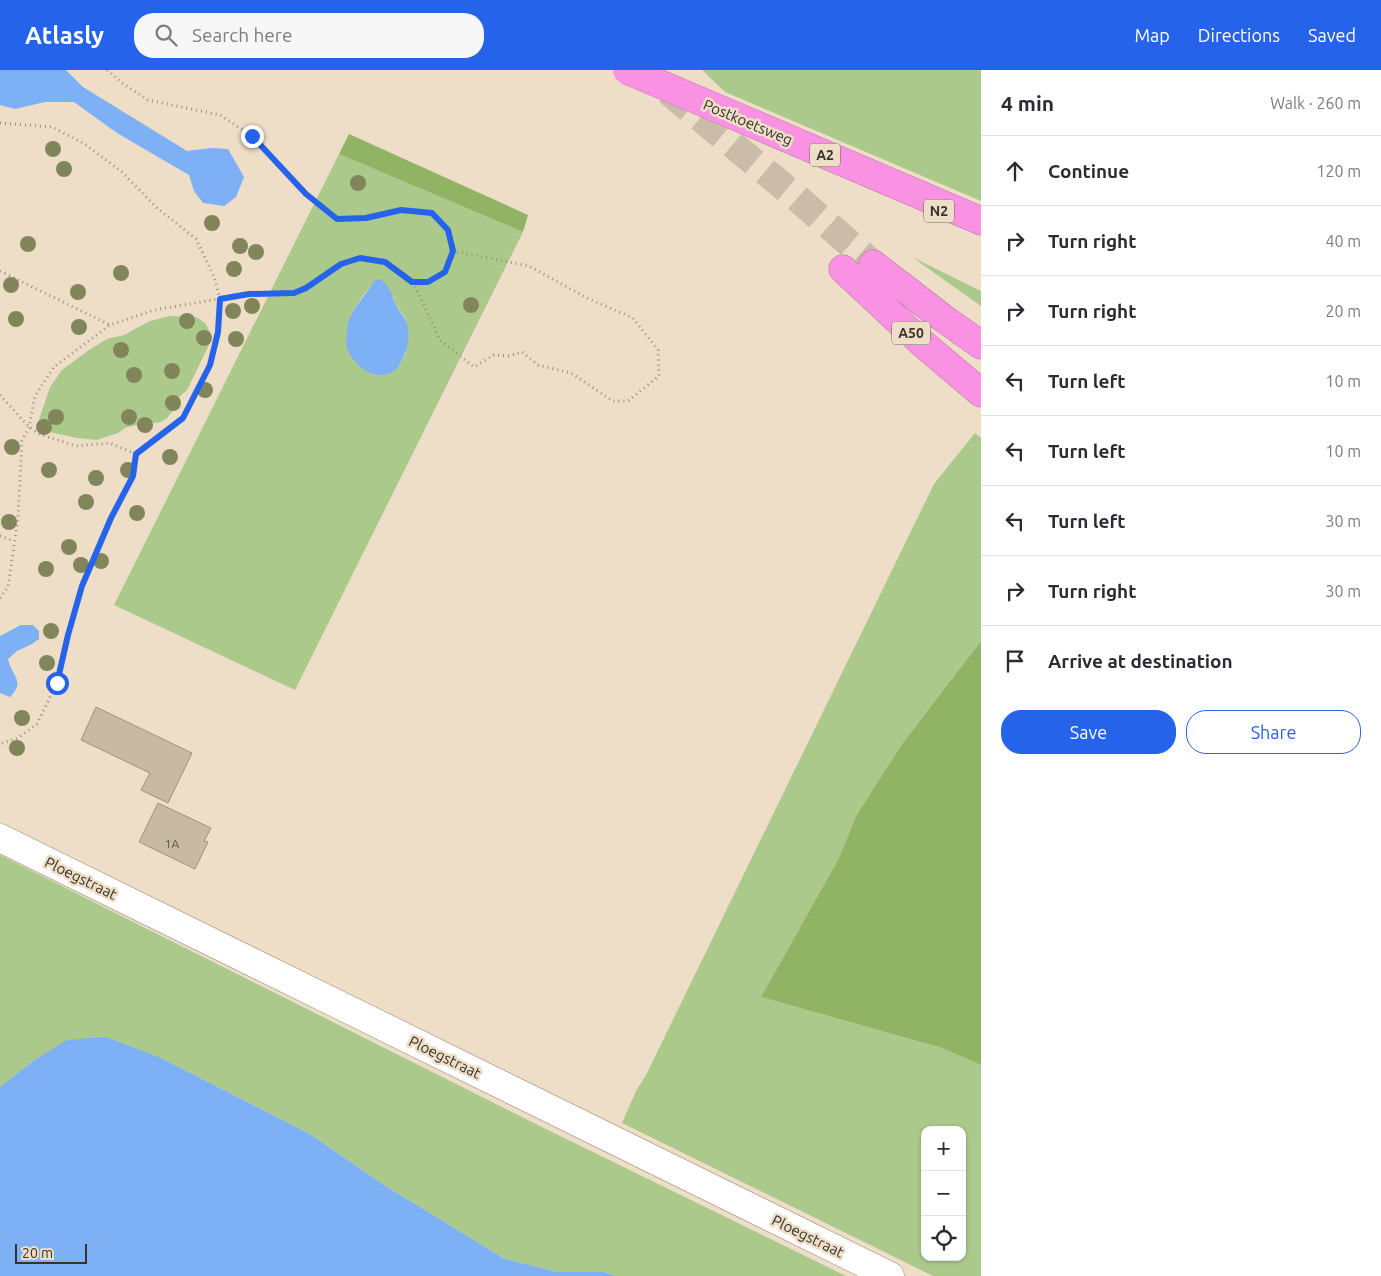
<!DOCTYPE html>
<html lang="en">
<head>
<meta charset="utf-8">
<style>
	body { margin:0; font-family:Ubuntu,sans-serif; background:#f7f7f7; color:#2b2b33 }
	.controls { position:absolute; right:15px; bottom:15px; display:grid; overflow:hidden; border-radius:10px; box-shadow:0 1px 4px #0004 }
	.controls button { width:45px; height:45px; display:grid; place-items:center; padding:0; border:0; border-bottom:1px solid #e1e1e2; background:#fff; color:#2b2b33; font:25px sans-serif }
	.scale { position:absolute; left:15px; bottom:12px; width:72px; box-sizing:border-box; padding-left:5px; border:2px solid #38322a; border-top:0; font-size:14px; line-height:18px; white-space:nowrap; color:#38322a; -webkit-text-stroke:4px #eedec8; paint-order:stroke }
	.stop { position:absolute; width:15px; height:15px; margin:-11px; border:4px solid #2563eb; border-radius:50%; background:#fff }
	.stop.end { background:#2563eb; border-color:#fff; box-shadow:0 1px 5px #0008 }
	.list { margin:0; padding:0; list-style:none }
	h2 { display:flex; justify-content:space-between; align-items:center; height:65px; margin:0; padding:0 20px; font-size:21px }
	h2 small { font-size:16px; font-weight:400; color:#7c7c81 }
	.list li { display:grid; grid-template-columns:32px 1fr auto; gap:15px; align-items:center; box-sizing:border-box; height:70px; padding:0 20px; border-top:1px solid #e1e1e2 }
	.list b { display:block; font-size:19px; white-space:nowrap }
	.list em { font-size:16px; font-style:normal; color:#7c7c81 }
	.actions { display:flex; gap:10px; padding:15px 20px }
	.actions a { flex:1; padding:11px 0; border:1px solid #2563eb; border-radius:20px; text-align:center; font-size:18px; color:#2563eb }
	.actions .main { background:#2563eb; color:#fff }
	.icon { flex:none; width:28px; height:28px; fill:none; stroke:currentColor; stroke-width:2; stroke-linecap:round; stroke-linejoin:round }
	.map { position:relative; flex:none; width:981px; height:1206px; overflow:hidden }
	header { display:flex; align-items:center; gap:30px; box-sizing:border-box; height:70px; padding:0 25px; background:#2563eb; color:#fff }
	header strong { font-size:24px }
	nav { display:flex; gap:28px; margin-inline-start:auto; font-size:18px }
	.search { width:350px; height:45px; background:#f7f7f7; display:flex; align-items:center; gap:12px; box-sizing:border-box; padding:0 18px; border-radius:20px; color:#7c7c81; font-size:19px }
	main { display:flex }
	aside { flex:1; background:#fff }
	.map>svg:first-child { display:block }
	.green { fill:#acc98c; fill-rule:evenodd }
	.forest { fill:#90b364 }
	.water { fill:#7eb0f5 }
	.building { fill:#c8b9a3; stroke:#a1927d }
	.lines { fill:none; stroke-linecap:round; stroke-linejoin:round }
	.highway-tunnel { stroke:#cabca8; stroke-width:28; stroke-dasharray:28 14; stroke-linecap:butt }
	.minor-casing { stroke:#a1927d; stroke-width:29 }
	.highway-casing { stroke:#b570a2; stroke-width:29 }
	.path { stroke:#9b8f80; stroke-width:3; stroke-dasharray:1 4; stroke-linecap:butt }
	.minor { stroke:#fff; stroke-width:28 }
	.highway { stroke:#f992e3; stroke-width:28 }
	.highway-bridge-casing { stroke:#b570a2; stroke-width:29; stroke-linecap:butt }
	.highway-bridge { stroke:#f992e3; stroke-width:28 }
	.tree { fill:#81855a }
	.route { stroke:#2563eb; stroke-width:6 }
	.labels { text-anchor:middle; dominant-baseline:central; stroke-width:5; stroke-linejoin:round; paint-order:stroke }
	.number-label { font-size:12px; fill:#5c5448 }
	.shield { fill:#eedec8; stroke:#6f6659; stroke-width:1 }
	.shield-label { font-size:14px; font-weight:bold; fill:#38322a }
	.street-label { font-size:15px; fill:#38322a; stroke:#eedec8 }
</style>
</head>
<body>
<header>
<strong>Atlasly</strong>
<div class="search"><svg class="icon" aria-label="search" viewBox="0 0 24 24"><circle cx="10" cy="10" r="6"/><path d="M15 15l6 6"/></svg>Search here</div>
<nav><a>Map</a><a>Directions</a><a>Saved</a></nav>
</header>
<main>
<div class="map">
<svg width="981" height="1206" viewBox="0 0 981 1206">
	<rect width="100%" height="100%" fill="#eedec8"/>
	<g class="green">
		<path d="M702 0H981V131L725 22Z"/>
		<path d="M339 84 523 162 295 620 114 535ZM373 213 394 228 395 233 405 248 408 270 406 283 399 296 346 273C347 246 357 233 373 213Z"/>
		<path d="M912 187 981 221V236Z"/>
		<path d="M170 246 196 247 205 253 210 262 209 275 187 320 178 328 172 342 166 349 158 353 148 352 125 358 118 363 97 370 77 368 40 360 37 356 50 317 62 300 89 280 107 269 124 265 150 251Z"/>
		<path d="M975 363 981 368V571L902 674 856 746 839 788 761 927 942 978 981 995V1206H933L622 1053 636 1021 646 1005 934 414ZM925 1060H962V1187H925Z"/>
		<path d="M0 785 556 1064 846 1206H616L604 1202H557L505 1189 384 1115 310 1064 161 988 33 991 0 1017Z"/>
	</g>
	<g class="forest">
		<path d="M349 64 528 145 523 162 339 84Z"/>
		<path d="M981 571V995L942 978 761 927 839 788 856 746 902 674Z"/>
	</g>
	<g class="water">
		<path d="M0 0H66L83 17 187 81 212 78 228 79 244 107 236 127 224 136 203 133 194 121 189 105 117 63 74 32H45L15 39 0 35Z"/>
		<path d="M380 209C391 217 391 224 396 235 400 243 407 249 408 258 409 268 408 280 403 288 401 293 398 298 394 301 374 314 349 293 346 273 346 267 347 259 348 253 353 237 366 225 374 211Z"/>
		<path d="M21 555H33L39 561V569L32 574 17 581 8 589C12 607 26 611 10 627L0 623V566Z"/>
		<path d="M106 967 161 988 310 1064 384 1115 505 1189 557 1202H604L616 1206H0V1017L33 991 67 970Z"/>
	</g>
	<g class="building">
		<path d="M96 637 192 683 168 733 141 720 150 703 81 670Z"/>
		<path d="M158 733 211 758 204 771 208 772 195 799 139 772Z"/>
	</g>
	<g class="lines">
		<path class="highway-tunnel" d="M668 21 796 127 873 194"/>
		<g class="minor-casing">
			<path id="minor" d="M0 768 890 1206"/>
		</g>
		<g class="highway-casing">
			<g id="highway">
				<path d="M754 54 981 151"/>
				<path d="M873 194 943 248 981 275"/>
				<path d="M843 199 922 273 981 323"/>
			</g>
		</g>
		<g class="path">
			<path d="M107 0 122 13 148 30 220 45 252 66 306 124 337 149 366 148 401 140 432 143 448 160 453 181 445 202 428 212H413"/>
			<path d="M0 53 52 57 83 73 122 102 156 137 196 169 214 207 220 229 217 262 210 295 183 348 136 384 133 406 111 449 82 516 68 565 57 613 37 654 18 668 0 674"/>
			<path d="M0 201 110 255"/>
			<path d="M0 325 29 357 39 364 76 376 110 373 136 384"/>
			<path d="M0 466 14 471"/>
			<path d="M0 528 8 517 18 449 22 371 29 357 35 326 54 297 110 255 154 240 249 224 294 223 306 218 341 194 361 188 385 192 413 212 440 270 474 297 494 285 509 286 522 282 538 295 571 303 613 331H628L659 306 658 280 633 248 587 228 529 196 453 181"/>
		</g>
		<use href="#minor" class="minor"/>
		<use href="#highway" class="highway"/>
		<g class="highway-bridge-casing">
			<path id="highway-bridge" d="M627 0 754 54"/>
		</g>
		<use href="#highway-bridge" class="highway-bridge"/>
	</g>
	<g class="tree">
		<circle cx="53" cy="79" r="8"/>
		<circle cx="64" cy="99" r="8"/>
		<circle cx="358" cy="113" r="8"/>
		<circle cx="212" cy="153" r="8"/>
		<circle cx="28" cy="174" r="8"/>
		<circle cx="240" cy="176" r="8"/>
		<circle cx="256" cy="182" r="8"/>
		<circle cx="234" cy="199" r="8"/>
		<circle cx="121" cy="203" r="8"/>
		<circle cx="11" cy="215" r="8"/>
		<circle cx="78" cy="222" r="8"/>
		<circle cx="471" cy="235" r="8"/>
		<circle cx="252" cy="236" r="8"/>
		<circle cx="233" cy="241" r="8"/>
		<circle cx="16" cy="249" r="8"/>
		<circle cx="187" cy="251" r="8"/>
		<circle cx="79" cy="257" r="8"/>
		<circle cx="204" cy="268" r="8"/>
		<circle cx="236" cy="269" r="8"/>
		<circle cx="121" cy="280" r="8"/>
		<circle cx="172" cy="301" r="8"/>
		<circle cx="134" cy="305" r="8"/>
		<circle cx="205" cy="320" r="8"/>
		<circle cx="173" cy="333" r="8"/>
		<circle cx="56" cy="347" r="8"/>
		<circle cx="129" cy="347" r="8"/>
		<circle cx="145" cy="355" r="8"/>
		<circle cx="44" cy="357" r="8"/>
		<circle cx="12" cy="377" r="8"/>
		<circle cx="170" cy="387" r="8"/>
		<circle cx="49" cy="400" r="8"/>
		<circle cx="128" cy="400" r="8"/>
		<circle cx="96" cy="408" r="8"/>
		<circle cx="86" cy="432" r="8"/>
		<circle cx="137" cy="443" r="8"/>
		<circle cx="9" cy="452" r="8"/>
		<circle cx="69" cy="477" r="8"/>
		<circle cx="101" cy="491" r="8"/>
		<circle cx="81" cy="495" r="8"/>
		<circle cx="46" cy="499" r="8"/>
		<circle cx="51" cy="561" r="8"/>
		<circle cx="47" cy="593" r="8"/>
		<circle cx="22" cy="648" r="8"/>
		<circle cx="17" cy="678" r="8"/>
	</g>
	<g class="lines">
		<path class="route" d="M57 613 68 565 82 516 111 448 133 406 136 384 183 348 210 295 218 262 220 229 249 224 294 223 306 218 341 194 360 188 385 192 412 212H428L445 202 453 181 448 160 432 143 401 140 366 148 337 149 306 124 252 66"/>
	</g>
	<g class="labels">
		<g class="number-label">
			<text x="172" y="773">1A</text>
		</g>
		<g class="shield">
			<rect x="810" y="73.5" width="30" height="23" rx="4"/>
			<rect x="924" y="129.5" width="30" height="23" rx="4"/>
			<rect x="892" y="251.5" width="38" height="23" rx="4"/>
		</g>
		<g class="shield-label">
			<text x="825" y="85">A2</text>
			<text x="939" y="141">N2</text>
			<text x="911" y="263">A50</text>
		</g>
		<g class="street-label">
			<text transform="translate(748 52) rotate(23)">Postkoetsweg</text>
			<text transform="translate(81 808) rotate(26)">Ploegstraat</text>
			<text transform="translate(445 987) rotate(26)">Ploegstraat</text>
			<text transform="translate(808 1166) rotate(26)">Ploegstraat</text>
		</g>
	</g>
</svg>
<div class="controls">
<button>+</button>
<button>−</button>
<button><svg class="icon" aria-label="locate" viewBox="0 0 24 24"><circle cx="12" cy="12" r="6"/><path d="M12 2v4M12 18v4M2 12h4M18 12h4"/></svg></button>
</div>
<div class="scale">20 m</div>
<div class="stop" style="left:57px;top:613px"></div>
<div class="stop end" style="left:252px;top:66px"></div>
</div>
<aside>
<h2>4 min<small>Walk · 260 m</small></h2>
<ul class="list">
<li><svg class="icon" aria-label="ahead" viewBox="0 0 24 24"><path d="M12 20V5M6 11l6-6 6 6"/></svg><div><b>Continue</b></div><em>120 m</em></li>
<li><svg class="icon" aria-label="right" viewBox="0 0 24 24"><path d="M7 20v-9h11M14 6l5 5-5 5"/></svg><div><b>Turn right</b></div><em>40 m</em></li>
<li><svg class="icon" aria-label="right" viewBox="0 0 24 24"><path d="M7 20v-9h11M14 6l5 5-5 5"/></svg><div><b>Turn right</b></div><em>20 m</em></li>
<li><svg class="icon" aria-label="left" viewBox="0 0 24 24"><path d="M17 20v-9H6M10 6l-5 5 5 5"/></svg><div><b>Turn left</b></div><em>10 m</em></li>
<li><svg class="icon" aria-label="left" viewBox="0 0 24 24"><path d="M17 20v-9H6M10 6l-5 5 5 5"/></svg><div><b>Turn left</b></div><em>10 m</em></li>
<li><svg class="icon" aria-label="left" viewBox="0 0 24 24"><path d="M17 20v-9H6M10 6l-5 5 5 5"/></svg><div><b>Turn left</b></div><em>30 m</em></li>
<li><svg class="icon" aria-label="right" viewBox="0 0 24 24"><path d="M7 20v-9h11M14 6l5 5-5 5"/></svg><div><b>Turn right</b></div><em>30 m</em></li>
<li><svg class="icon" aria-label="arrive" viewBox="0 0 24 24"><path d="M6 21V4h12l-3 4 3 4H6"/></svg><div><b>Arrive at destination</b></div></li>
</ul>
<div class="actions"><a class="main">Save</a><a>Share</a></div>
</aside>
</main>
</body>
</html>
